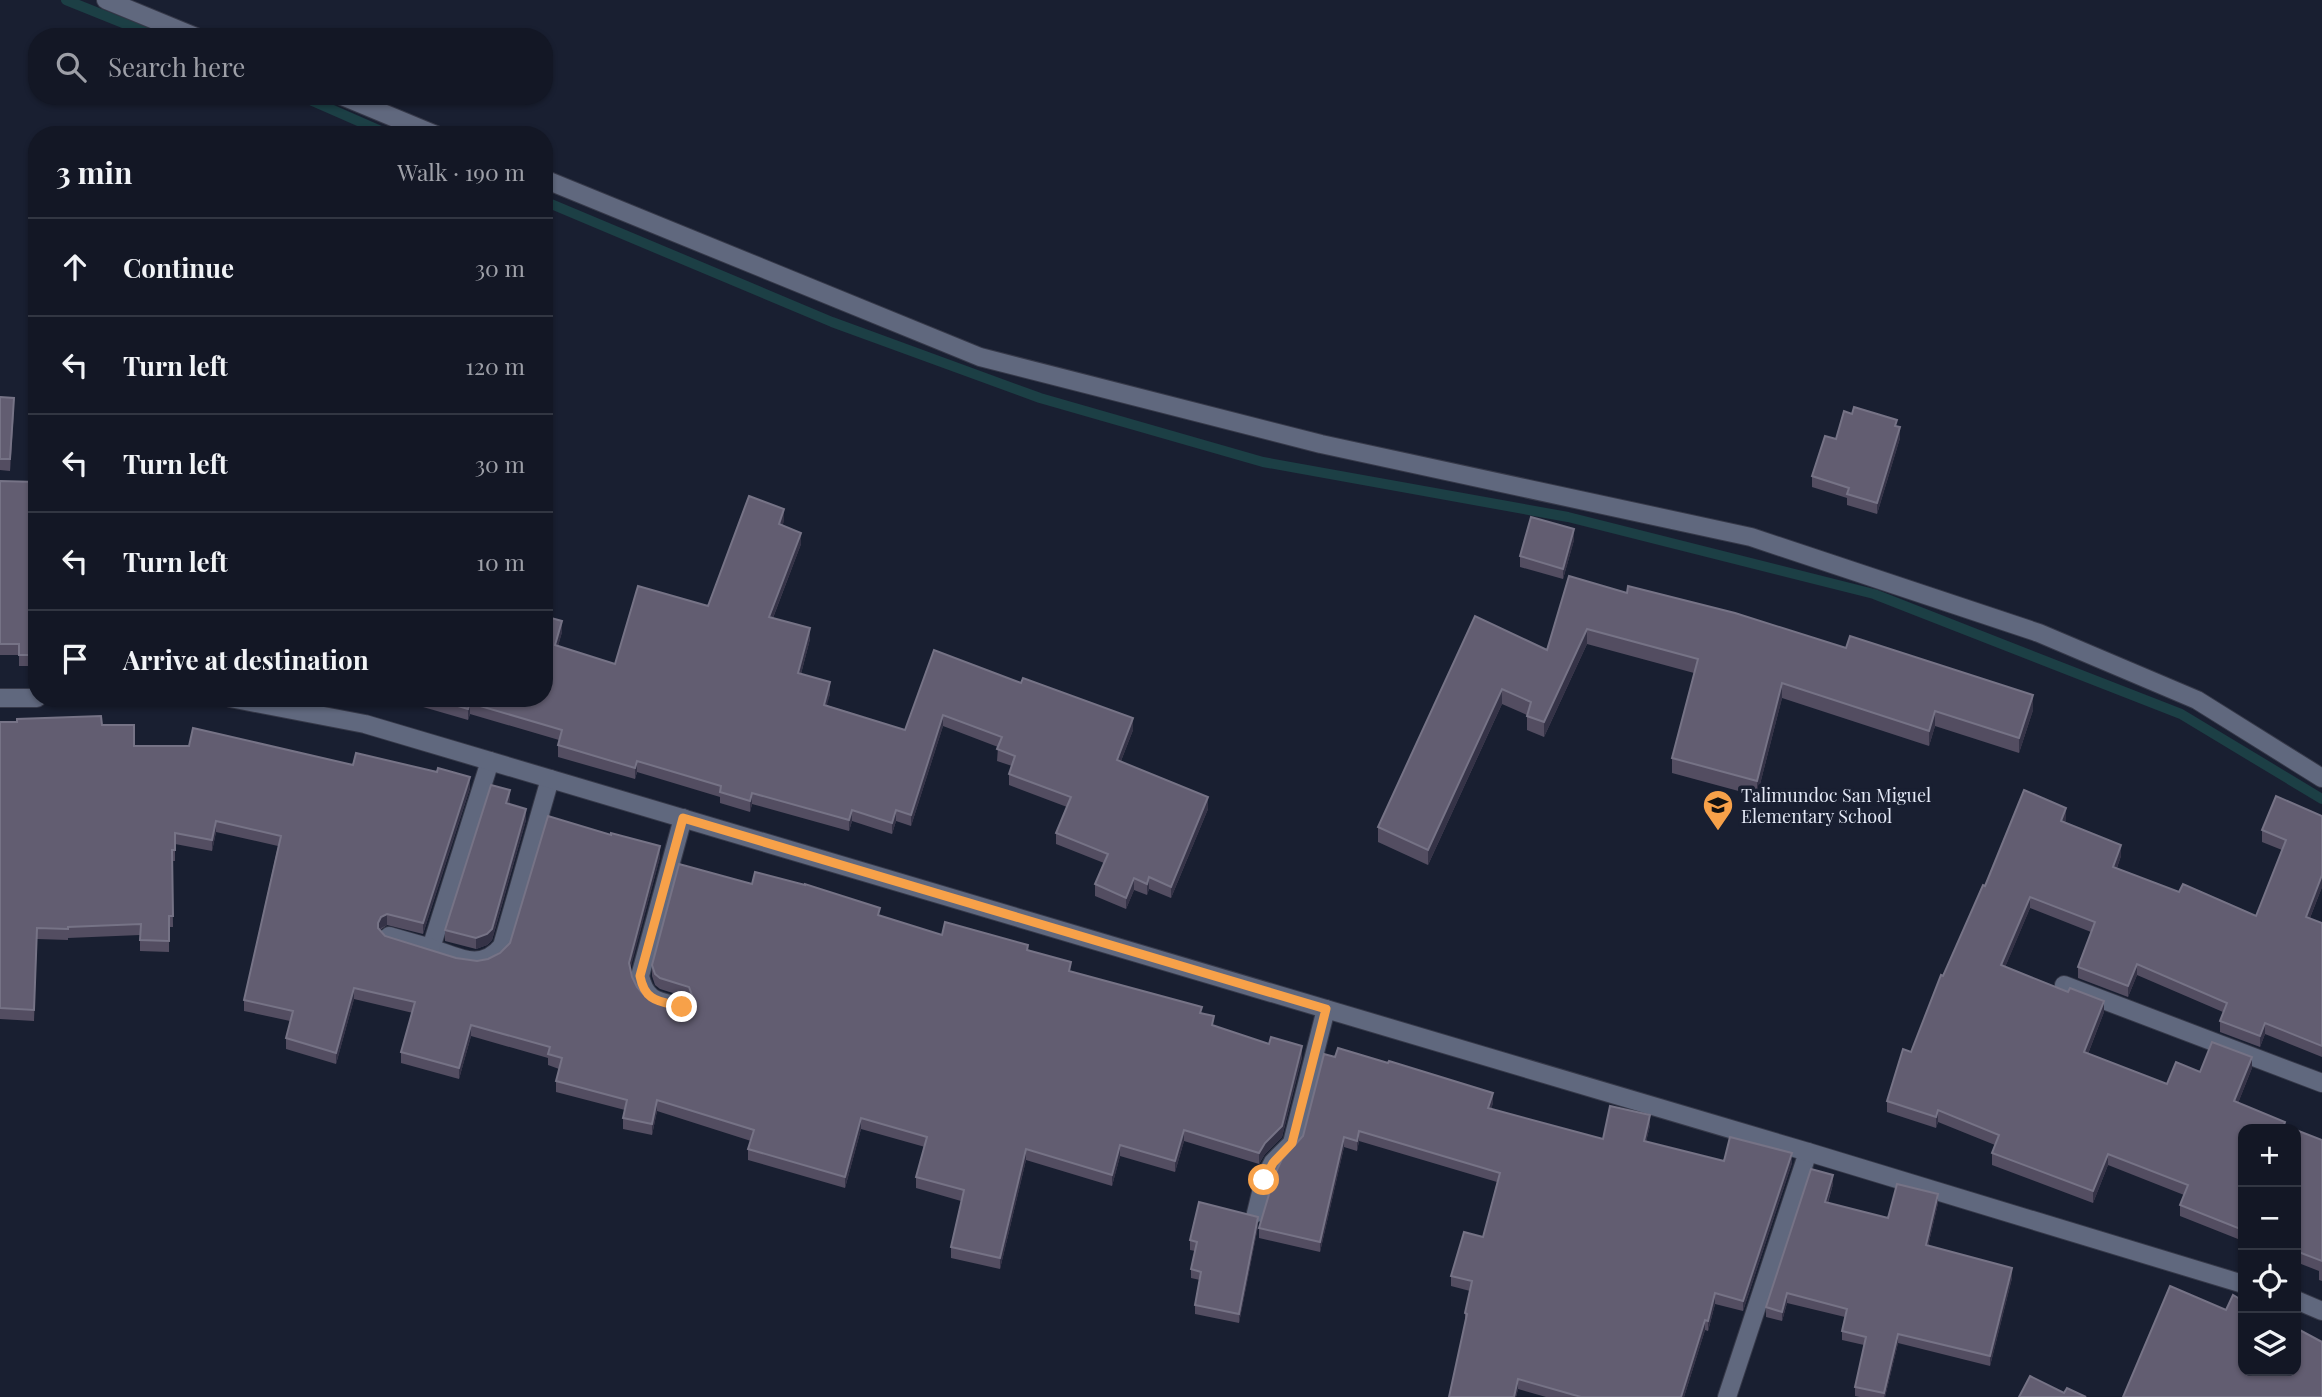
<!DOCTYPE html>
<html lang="en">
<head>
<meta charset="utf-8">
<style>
	body { margin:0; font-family:"Playfair Display",serif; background:#202432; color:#f1f3f6 }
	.controls { position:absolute; right:21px; bottom:21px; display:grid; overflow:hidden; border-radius:14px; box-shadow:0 2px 5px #0004 }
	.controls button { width:63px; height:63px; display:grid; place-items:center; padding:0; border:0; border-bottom:2px solid #323642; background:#131725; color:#f1f3f6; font:35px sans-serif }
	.stop { position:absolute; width:21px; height:21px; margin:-16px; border:5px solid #f7a149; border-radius:50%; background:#fff }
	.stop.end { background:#f7a149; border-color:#fff; box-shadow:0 2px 7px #0008 }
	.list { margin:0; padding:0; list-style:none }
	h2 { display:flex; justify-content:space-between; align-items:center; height:91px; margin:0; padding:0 28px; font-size:30px }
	h2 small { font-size:23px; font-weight:400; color:#9d9fa7 }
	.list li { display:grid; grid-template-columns:46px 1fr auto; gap:21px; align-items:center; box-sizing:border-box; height:98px; padding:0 28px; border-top:2px solid #323642 }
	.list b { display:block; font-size:26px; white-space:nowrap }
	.list em { font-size:23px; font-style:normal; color:#9d9fa7 }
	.icon { flex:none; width:38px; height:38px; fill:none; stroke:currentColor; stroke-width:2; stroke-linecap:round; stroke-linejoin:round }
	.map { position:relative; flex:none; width:2322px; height:1397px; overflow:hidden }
	.search { position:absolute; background:#131725; box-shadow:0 2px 5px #0004; left:28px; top:28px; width:525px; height:77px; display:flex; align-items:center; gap:18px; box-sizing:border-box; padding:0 24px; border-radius:28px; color:#9d9fa7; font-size:26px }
	.panel { position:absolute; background:#131725; box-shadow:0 2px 5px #0004; left:28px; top:126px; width:525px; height:581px; border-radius:28px }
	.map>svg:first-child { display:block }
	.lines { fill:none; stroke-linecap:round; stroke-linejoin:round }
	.stream { stroke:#1c3f45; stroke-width:10 }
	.service-casing { stroke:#363949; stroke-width:20 }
	.minor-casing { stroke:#363949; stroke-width:20 }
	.tertiary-casing { stroke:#363949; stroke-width:20 }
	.service { stroke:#60687e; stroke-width:18 }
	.minor { stroke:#60687e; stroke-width:18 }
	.tertiary { stroke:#60687e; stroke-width:18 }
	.wall { fill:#534d61 }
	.shaded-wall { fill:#353347 }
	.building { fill:#625d71; stroke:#767386; stroke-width:2 }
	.route { stroke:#f7a149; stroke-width:9 }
	.labels { text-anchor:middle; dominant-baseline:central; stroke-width:7; stroke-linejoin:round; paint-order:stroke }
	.poi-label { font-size:18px; fill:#e3e8f5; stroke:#191f31; text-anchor:start }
</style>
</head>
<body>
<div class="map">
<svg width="2322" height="1397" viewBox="0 0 2322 1397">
	<rect width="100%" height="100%" fill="#191f31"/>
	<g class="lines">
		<g class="stream">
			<path d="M66 0 158 37"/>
			<path d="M301 96 390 135"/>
			<path d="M544 201 832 322 1040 398 1263 462 1568 517 1874 594 2181 714 2322 799"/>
		</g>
		<g class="service-casing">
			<g id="service">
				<path d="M106 0 196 37"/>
				<path d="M342 96 436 135"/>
				<path d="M544 179 980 357 1321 444 1751 537 2039 633 2197 700 2322 778"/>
			</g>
		</g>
		<g class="minor-casing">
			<g id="minor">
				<path d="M490 761 431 948C458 957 481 972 502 946L550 779"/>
				<path d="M389 936 431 948"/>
				<path d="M2064 985 2322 1083"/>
				<path d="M682 1007C659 1001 646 1002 640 976L683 818"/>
				<path d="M1256 1213 1264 1180 1273 1162 1292 1143 1326 1009"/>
				<path d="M1727 1397 1808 1152"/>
			</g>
		</g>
		<g class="tertiary-casing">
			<g id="tertiary">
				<path d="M0 698H37"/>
				<path d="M230 698 365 724 1808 1152 2243 1284"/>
				<path d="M2296 1300 2322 1311"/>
			</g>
		</g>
		<use href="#service" class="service"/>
		<use href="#minor" class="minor"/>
		<use href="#tertiary" class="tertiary"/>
	</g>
	<g class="wall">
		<path d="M0 397 14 409 10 471 0 470Z"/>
		<path d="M1897 427 1900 438 1877 514 1847 505V498L1812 487V476L1836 439Z"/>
		<path d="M0 481 37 482V666H19V655H0Z"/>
		<path d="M784 521 782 525 801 544 773 618 810 639 801 674 830 694 826 705 905 730 934 650 1133 730 1121 761 1208 809 1171 898 1149 889 1147 895 1134 890 1126 909 1095 896V884L1104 863 1056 844V833L1067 807 1009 785V774L1012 766 997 761 998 747 943 726 911 826 896 821 892 834 852 821 849 831 752 804 750 812 720 803V797L637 772 635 779 558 757V745L559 740 470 714 468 720 392 698H544V616L562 632 558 646 615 664 708 606Z"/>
		<path d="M1574 540 1563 579 1520 567V556Z"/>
		<path d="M1569 576 2033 710 2019 753 1935 726 1929 746 1782 698 1757 796 1672 773V758L1694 673 1587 644 1544 737 1527 730V715L1502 704 1428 865 1378 842V827L1475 616 1547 650Z"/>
		<path d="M0 722 102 725 134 746 353 765 470 788 423 934 387 925 380 930 385 936 456 958 477 961 488 959 660 857 630 969 632 977 637 987 643 994 657 1001 685 1007 691 1003 689 998 660 989 655 985 652 976V965L752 884 880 916 942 935 1028 951 1071 971 1202 1013 1214 1026 1302 1057 1282 1137 1265 1154 1259 1164 1184 1141 1175 1172 1120 1156 1112 1186 1026 1160 1000 1269 951 1258V1247L961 1201 916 1188V1177L925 1147 861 1129 845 1188 748 1160V1149L751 1141 657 1111 652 1135 623 1129V1118L625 1110 556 1092V1081L559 1069 548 1065V1058L471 1036 459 1079 401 1063V1052L413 1013 354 999 336 1064 286 1049V1038L290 1021 244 1011V1000L278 846 216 832 212 851 175 844V861H172L173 927H169V952L140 951V935L68 938V940L37 939 34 1021 0 1019Z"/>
		<path d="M510 801 509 804 526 820 492 940 487 945 476 949 445 941V930Z"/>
		<path d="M2322 816V887L2310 918 2322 923V1057L2265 1034 2260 1047 2220 1032V1021L2223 1012 2137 975 2128 997 2078 978V967L2091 932 2030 908 2005 967 2104 1012 2088 1054 2167 1084 2200 1072 2252 1068 2238 1103 2243 1129V1241L2180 1216V1205L2184 1195 2108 1165 2093 1203 1992 1165V1153L1995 1145 1938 1122 1936 1128 1887 1112V1101L1911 1052 1943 976 1985 886 2066 819 2065 822 2121 856 2117 868 2179 892 2256 916 2282 850 2262 842V830Z"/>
		<path d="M1493 1103 1491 1109 1603 1139 1650 1125 1646 1142 1724 1161 1792 1163 1743 1311 1715 1304 1708 1331 1705 1330 1684 1397H1546L1518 1389 1516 1397H1449L1465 1323V1313L1470 1291 1451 1286V1276L1483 1237 1497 1182 1359 1141 1357 1151 1344 1147 1320 1252 1259 1238V1228L1303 1136Z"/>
		<path d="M2296 1130 2322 1140V1281L2319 1280V1271L2296 1262Z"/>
		<path d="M1833 1184 1828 1203 1888 1218 1938 1203 1928 1246 2012 1278 1990 1366 1898 1343 1885 1397H1860L1855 1396V1387L1864 1345 1842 1340V1331L1845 1317 1787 1303 1782 1321 1766 1317V1307Z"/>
		<path d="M1258 1226 1239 1323 1195 1314V1305L1200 1280 1191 1278V1269L1195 1251 1190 1250V1240Z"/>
	</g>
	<g class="shaded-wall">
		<path d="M14 398V409L10 471V459Z"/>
		<path d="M1900 427V438L1877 514V503Z"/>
		<path d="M784 509V521L779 535V524Z"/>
		<path d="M1574 529V540L1563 579V569Z"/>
		<path d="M801 533V544L769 628V617Z"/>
		<path d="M562 621V632L555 656V645Z"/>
		<path d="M810 628V639L798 685V673Z"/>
		<path d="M1587 629V644L1544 737V722Z"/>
		<path d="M830 682V694L824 716V705Z"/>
		<path d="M1782 683V698L1757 796V781Z"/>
		<path d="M1502 689V704L1428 865V850Z"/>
		<path d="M2033 695V710L2019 753V738Z"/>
		<path d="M470 703V714L468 720V709Z"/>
		<path d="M1935 711V726L1929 746V731Z"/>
		<path d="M943 715V726L911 826V815Z"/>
		<path d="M1133 718V730L1117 771V760Z"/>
		<path d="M637 761V772L635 779V768Z"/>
		<path d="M470 777V788L423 934V923Z"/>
		<path d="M510 790V801L506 814V803Z"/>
		<path d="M752 793V804L750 812V801Z"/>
		<path d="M1208 797V809L1171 898V887Z"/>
		<path d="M2066 808V819L2061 832V821Z"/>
		<path d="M526 809V820L492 940 487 945 476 949V938Z"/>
		<path d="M852 810V821L849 831V820Z"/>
		<path d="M896 810V821L892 834V823Z"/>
		<path d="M216 821V832L212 851V840Z"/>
		<path d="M2121 845V856L2113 878V867Z"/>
		<path d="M660 846V857L629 974V963Z"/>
		<path d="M2322 875V887L2306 928V917Z"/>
		<path d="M1149 877V889L1147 895V884Z"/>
		<path d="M1134 878V890L1126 909V898Z"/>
		<path d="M2030 897V908L2001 977V965Z"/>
		<path d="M387 914V925L381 928 378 934V923L381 917Z"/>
		<path d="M2137 964V975L2128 997V986Z"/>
		<path d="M354 988V999L336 1064V1053Z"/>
		<path d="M2104 1001V1012L2084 1064V1052Z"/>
		<path d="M2265 1023V1034L2260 1047V1036Z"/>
		<path d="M471 1025V1036L459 1079V1068Z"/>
		<path d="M1302 1046V1057L1282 1137 1265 1154 1259 1164V1153Z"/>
		<path d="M2252 1057V1068L2234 1113V1101Z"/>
		<path d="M1493 1093V1103L1488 1118V1108Z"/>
		<path d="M657 1100V1111L652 1135V1124Z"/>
		<path d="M1938 1110V1122L1936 1128V1117Z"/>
		<path d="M1650 1115V1125L1644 1151V1141Z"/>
		<path d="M861 1118V1129L845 1188V1177Z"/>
		<path d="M1184 1130V1141L1175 1172V1161Z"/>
		<path d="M1359 1131V1141L1357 1151V1141Z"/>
		<path d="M1344 1137V1147L1320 1252V1242Z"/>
		<path d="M1120 1145V1156L1112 1186V1175Z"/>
		<path d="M1026 1149V1160L1000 1269V1258Z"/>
		<path d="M1792 1153V1163L1743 1311V1301Z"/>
		<path d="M2108 1154V1165L2093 1203V1191Z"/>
		<path d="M1833 1175V1184L1825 1211V1202Z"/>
		<path d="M1938 1194V1203L1926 1255V1245Z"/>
		<path d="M1258 1217V1226L1239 1323V1314Z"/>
		<path d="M2012 1268V1278L1990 1366V1356Z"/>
		<path d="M1715 1293V1304L1708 1331V1321Z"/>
		<path d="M1787 1293V1303L1782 1321V1312Z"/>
		<path d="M1705 1320V1330L1684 1397H1681Z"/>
		<path d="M1898 1334V1343L1885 1397H1884Z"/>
		<path d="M1518 1379V1389L1516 1397H1514Z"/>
	</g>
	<g class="building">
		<path d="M0 397 14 398 10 459H0Z"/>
		<path d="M1854 407 1897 420 1895 426 1900 427 1877 503 1847 494 1849 488 1812 476 1825 436 1836 439 1844 411 1852 414Z"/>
		<path d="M0 481 37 482V655H19V644H0Z"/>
		<path d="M749 496 784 509 779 524 801 533 769 617 810 628 798 673 830 682 824 705 905 730 934 650 1021 683 1023 678 1133 718 1117 760 1208 797 1171 887 1149 877 1147 884 1134 878 1126 898 1095 884 1108 854 1056 833 1071 797 1009 774 1015 756 997 749 1002 737 943 715 911 815 896 810 892 823 852 810 849 820 752 793 750 801 720 792 721 786 637 761 635 768 558 745 562 730 470 703 468 709 431 698H544V616L562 621 555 645 615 664 638 586 708 606Z"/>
		<path d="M1531 517 1574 529 1563 569 1520 556Z"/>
		<path d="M1569 576 1627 593 1628 586 1735 613 1846 648 1850 636 2033 695 2019 738 1935 711 1929 731 1782 683 1757 781 1672 758 1698 659 1587 629 1544 722 1527 716 1531 702 1502 689 1428 850 1378 827 1475 616 1547 650Z"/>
		<path d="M101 716 102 725H134V746H189L193 728 353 765 356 753 437 772 438 768 470 777 423 923 387 914 381 917 378 923V928L385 936 456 958 477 961 488 959 500 953 510 943 548 816 611 835V833L660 846 629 963 632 977 637 987 643 994 657 1001 685 1007 691 1003 693 998 689 987 660 978 655 974 652 965 679 864 752 884 755 872 805 885V884L880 908 878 915 942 935 945 922 1028 945 1027 950 1071 962 1069 971 1202 1007 1200 1013 1214 1016 1212 1025 1269 1044 1271 1037 1302 1046 1282 1126 1265 1143 1259 1153 1184 1130 1175 1161 1120 1145 1112 1175 1026 1149 1000 1258 951 1247 964 1190 916 1177 927 1137 861 1118 845 1177 748 1149 754 1130 657 1100 652 1124 623 1118 627 1100 556 1081 562 1058 548 1054 550 1047 471 1025 459 1068 401 1052 415 1002 354 988 336 1053 286 1038 293 1011 244 1000 281 836 216 821 212 840 175 833V850H172L173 916H169V941L140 940 141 924 68 927V929L37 928 34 1010 0 1008V722H17V719Z"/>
		<path d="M491 785 510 790 506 803 526 809 492 929 487 934 476 938 445 930Z"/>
		<path d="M2024 790 2066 808 2061 821 2121 845 2113 867 2179 892 2183 884 2256 916 2286 840 2262 830 2276 796 2322 816V875L2306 917 2322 923V1046L2265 1023 2260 1036 2220 1021 2227 1003 2137 964 2128 986 2078 967 2095 922 2030 897 2001 965 2068 992 2070 988 2104 1001 2084 1052 2167 1084 2176 1062 2200 1072 2212 1042 2252 1057 2234 1101 2285 1122 2284 1125 2295 1129H2243V1230L2180 1205 2188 1185 2108 1154 2093 1191 1992 1153 1999 1135 1938 1110 1936 1117 1887 1101 1903 1049 1911 1052 1941 975 1943 976 1983 885 1985 886Z"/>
		<path d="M1338 1048 1388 1063 1389 1061 1493 1093 1488 1108 1603 1139 1610 1106 1650 1115 1644 1141 1724 1161 1730 1137 1792 1153 1743 1301 1715 1293 1708 1321 1705 1320 1681 1397H1581L1518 1379 1514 1397H1449L1467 1314 1465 1313 1472 1281 1451 1276 1464 1232 1483 1237 1500 1173 1359 1131 1357 1141 1344 1137 1320 1242 1259 1228 1275 1174 1282 1159 1303 1136 1324 1054 1335 1057Z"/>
		<path d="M2296 1130 2322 1140V1261L2296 1251Z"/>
		<path d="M1811 1169 1833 1175 1825 1202 1888 1218 1897 1184 1938 1194 1926 1245 2012 1268 1990 1356 1898 1334 1884 1393 1855 1387 1866 1337 1842 1331 1847 1309 1787 1293 1782 1312 1766 1307Z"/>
		<path d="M1199 1202 1258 1217 1239 1314 1195 1305 1201 1272 1191 1269 1197 1242 1190 1240Z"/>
		<path d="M2170 1286 2226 1310 2233 1295 2243 1301V1371H2296V1328L2322 1342V1397H2123Z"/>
		<path d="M2030 1376 2064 1393 2067 1388 2086 1397H2019Z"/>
	</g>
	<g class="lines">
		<path class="route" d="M682 1007C659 1001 645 1002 640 976L683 818 1326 1009 1292 1143 1273 1163 1264 1180"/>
	</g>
	<defs>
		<g id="school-pin" transform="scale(1.575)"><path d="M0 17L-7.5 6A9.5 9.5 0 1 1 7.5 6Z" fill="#f7a149" stroke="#191f31"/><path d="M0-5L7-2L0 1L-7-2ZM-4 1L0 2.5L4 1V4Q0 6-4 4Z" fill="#111"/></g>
	</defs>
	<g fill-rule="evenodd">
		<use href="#school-pin" x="1718" y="805"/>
	</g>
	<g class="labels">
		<g class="poi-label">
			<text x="1741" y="795">Talimundoc San Miguel<tspan x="1741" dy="21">Elementary School</tspan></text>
		</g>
	</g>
</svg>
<div class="controls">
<button>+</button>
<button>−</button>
<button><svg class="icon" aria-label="locate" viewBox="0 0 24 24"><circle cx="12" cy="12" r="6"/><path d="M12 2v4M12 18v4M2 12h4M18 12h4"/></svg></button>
<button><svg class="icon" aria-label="layers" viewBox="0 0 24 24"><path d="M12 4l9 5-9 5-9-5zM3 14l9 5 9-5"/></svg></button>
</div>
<div class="stop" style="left:1264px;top:1180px"></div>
<div class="stop end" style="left:682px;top:1007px"></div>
<div class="search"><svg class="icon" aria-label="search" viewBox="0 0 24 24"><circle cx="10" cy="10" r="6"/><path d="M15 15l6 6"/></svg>Search here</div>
<section class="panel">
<h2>3 min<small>Walk · 190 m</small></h2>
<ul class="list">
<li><svg class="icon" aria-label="ahead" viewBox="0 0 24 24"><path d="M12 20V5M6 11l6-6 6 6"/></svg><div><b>Continue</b></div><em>30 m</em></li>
<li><svg class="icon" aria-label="left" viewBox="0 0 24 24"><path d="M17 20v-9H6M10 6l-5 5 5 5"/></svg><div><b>Turn left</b></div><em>120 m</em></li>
<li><svg class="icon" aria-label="left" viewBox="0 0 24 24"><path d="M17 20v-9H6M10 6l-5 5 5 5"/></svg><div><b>Turn left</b></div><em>30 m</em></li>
<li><svg class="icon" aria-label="left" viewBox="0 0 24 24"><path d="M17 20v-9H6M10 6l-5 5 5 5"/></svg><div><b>Turn left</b></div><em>10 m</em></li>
<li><svg class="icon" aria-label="arrive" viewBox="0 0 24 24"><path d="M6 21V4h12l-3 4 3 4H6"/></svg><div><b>Arrive at destination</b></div></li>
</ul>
</section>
</div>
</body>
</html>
